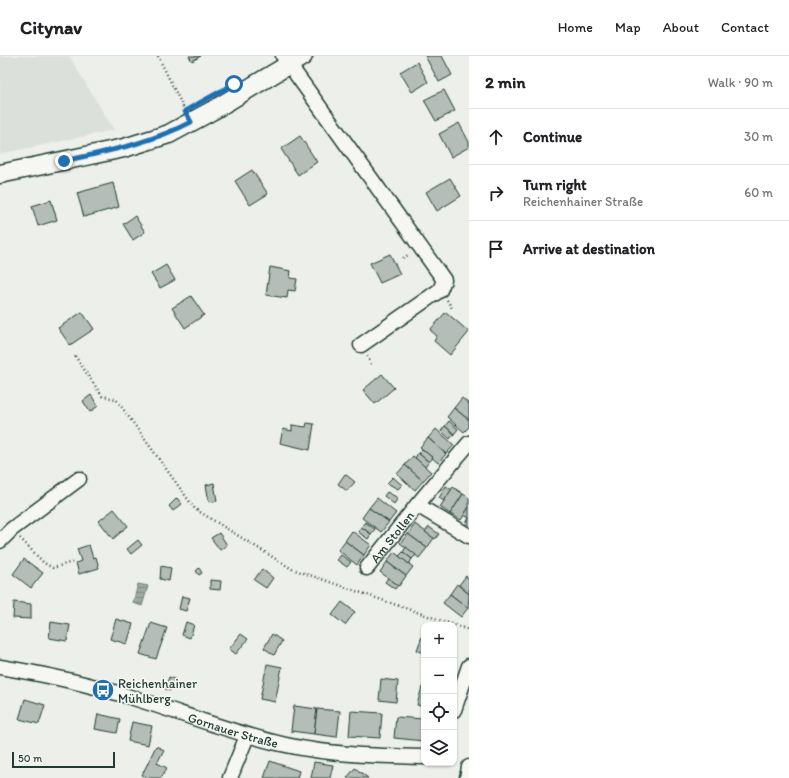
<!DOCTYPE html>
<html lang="en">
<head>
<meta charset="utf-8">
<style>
	body { margin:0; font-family:Itim,sans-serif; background:#f2f2f2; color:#202124 }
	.controls { position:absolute; right:12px; bottom:12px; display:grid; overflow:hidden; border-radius:8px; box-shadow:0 1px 3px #0004 }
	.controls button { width:36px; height:36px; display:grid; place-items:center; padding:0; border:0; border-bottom:1px solid #e0e0e0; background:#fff; color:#202124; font:20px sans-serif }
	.scale { position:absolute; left:12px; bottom:10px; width:103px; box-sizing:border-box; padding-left:4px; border:2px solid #1f3d34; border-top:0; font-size:11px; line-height:14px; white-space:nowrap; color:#1f3d34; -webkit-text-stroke:3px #f6f6f2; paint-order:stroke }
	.stop { position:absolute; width:12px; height:12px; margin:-9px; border:3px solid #1f6fb2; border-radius:50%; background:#fff }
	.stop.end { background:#1f6fb2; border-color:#fff; box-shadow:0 1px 4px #0008 }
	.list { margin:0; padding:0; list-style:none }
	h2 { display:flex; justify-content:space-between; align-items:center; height:52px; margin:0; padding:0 16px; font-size:17px }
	h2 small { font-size:13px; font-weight:400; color:#757577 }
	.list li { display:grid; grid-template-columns:26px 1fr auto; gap:12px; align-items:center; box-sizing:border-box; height:56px; padding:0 16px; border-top:1px solid #e0e0e0 }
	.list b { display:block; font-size:15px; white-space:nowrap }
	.list p { margin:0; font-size:13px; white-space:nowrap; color:#757577 }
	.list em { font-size:13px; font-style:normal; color:#757577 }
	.icon { flex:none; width:22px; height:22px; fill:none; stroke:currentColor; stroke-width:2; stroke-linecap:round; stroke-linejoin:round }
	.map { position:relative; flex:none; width:469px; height:722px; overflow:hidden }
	header { display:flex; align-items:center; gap:24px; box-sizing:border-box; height:56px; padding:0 20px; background:#fff; border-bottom:1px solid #e0e0e0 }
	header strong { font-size:19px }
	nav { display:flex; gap:22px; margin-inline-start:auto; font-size:14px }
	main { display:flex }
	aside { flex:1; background:#fff }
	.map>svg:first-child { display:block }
	.built { fill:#dce0db }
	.water { fill:url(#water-rules); stroke:#6c7e77 }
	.building { fill:#b4bdb8; stroke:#1f3d34 }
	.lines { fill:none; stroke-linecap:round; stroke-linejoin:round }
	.minor-casing { stroke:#1f3d34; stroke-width:17 }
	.major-casing { stroke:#1f3d34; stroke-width:21 }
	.path { stroke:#1f3d34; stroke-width:2.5; stroke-dasharray:1 3; stroke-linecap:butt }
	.minor { stroke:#f6f6f2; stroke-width:14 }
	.major { stroke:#f6f6f2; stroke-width:18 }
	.route { stroke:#1f6fb2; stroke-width:5 }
	.labels { text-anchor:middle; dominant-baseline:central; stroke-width:3.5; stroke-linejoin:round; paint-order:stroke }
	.street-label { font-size:13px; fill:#1f3d34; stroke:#f6f6f2 }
	.poi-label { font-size:13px; fill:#1f3d34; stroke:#f6f6f2; text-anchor:start }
</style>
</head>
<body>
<header>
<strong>Citynav</strong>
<nav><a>Home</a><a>Map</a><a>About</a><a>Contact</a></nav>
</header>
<main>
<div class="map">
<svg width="469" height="722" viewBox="0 0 469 722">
	<defs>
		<pattern id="water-rules" width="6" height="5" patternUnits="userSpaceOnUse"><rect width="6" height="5" fill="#9faaa4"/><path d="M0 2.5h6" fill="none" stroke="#818c86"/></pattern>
	</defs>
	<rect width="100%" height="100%" fill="#edefea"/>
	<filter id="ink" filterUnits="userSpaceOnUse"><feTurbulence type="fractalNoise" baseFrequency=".025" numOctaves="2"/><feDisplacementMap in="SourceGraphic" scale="8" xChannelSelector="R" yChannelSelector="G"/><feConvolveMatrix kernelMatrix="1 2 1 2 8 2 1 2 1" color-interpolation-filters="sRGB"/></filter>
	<g filter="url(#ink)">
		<path class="built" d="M0 0H69L114 74 0 98Z"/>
		<path class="water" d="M138 528 148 530 142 550 133 547Z"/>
		<g class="building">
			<path d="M189 0H201L192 5Z"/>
			<path d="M425 0H442L452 19 439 26Z"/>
			<path d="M417 6 428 26 412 36 400 16Z"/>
			<path d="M444 34 455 55 436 65 424 44Z"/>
			<path d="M459 67 469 86V91L451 101 439 78Z"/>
			<path d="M300 80 317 106 298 119 281 93Z"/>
			<path d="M252 114 268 138 250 149 235 125Z"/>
			<path d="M450 122 461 140 437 155 426 136Z"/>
			<path d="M113 127 119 151 84 161 77 137Z"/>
			<path d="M51 144 57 164 38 170 32 150Z"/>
			<path d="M135 160 145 176 133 184 123 168Z"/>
			<path d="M390 198 400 218 380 227 370 207Z"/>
			<path d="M166 209 175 224 160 232 151 218Z"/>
			<path d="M270 211 291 215 290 222 297 223 295 235 288 234 287 242 266 239Z"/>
			<path d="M191 240 204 259 185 272 172 252Z"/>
			<path d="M82 256 94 273 70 289 58 272Z"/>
			<path d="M446 256 469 276 450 299 434 285 437 280 430 274Z"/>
			<path d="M382 318 394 332 375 348 363 334Z"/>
			<path d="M91 339 98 350 90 356 83 345Z"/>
			<path d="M462 342 469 348V364L454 352Z"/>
			<path d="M454 352 469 364V371L464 376 447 361Z"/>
			<path d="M449 365 458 373 454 378 445 370Z"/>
			<path d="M307 367 314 368 310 394 280 387 283 373 292 375V369L306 371Z"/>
			<path d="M445 370 454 378 450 383 441 375Z"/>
			<path d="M436 373 454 389 446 398 428 382Z"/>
			<path d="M428 382 446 398 438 407 420 391Z"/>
			<path d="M422 393 433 402 429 406 418 397Z"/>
			<path d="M418 397 429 406 425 411 415 402Z"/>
			<path d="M413 400 431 416 423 425 405 409Z"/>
			<path d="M405 409 423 425 415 434 397 418Z"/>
			<path d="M345 418 355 426 347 435 338 428Z"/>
			<path d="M393 421 402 429 398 433 387 427Z"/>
			<path d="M214 427 217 445 209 446 206 429Z"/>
			<path d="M446 430 452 434 444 445 439 442Z"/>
			<path d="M453 431 463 438 450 458 440 451Z"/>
			<path d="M387 436 398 442 394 448 384 440Z"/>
			<path d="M463 438 469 442V451L461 464 450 458Z"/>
			<path d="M177 442 182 448 173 455 169 450Z"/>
			<path d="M377 442 396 457 389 466 369 452Z"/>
			<path d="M469 451V462L464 459Z"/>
			<path d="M369 452 389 466 381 476 362 462Z"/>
			<path d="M114 453 128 470 113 483 99 465Z"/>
			<path d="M469 462V471L465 469Z"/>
			<path d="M365 466 375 473 371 478 361 471Z"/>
			<path d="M415 468 434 482 427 492 408 478Z"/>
			<path d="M361 471 371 478 368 483 358 476Z"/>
			<path d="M429 471 439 478 435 483 425 476Z"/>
			<path d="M352 475 371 489 364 499 345 485Z"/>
			<path d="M219 477 227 489 220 494 211 482Z"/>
			<path d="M408 478 427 492 419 502 400 487Z"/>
			<path d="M138 484 142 489 131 498 127 493Z"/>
			<path d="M345 485 364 499 357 509 338 494Z"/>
			<path d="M89 489 93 502 96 501 99 512 79 518 76 507 81 505 77 493Z"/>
			<path d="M406 491 416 499 412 503 403 496Z"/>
			<path d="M394 496 413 511 406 520 387 506Z"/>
			<path d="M403 496 412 503 409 508 399 500Z"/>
			<path d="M341 499 351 506 347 511 337 504Z"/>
			<path d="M24 503 43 517 31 532 13 518Z"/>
			<path d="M387 506 406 520 399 530 380 516Z"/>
			<path d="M161 510 171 512 169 525 160 523Z"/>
			<path d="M199 512 202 517 199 519 196 515Z"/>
			<path d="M262 513 273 522 266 532 254 524Z"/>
			<path d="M466 520 469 523V538L459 529Z"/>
			<path d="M388 522 398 529 395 533 385 526Z"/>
			<path d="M210 524 221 525 220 534 210 533Z"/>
			<path d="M457 528 469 538 468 552 450 538Z"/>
			<path d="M450 538 468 552 461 561 443 547Z"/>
			<path d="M182 540 190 542 186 555 179 553Z"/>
			<path d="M14 546 31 548V563L13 562Z"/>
			<path d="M342 546 355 556 345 569 332 559Z"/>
			<path d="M116 563 133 568 127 588 110 583Z"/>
			<path d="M51 566 70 569 67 585 49 582Z"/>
			<path d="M186 566 194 569 190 582 182 579Z"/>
			<path d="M151 567 167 572 156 603 140 598Z"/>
			<path d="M424 575V597L417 594Z"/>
			<path d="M241 578 248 583 236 598 229 593Z"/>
			<path d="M272 578 282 585 274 599 264 592Z"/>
			<path d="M267 608 282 611 275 646 260 643Z"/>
			<path d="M169 621 175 623 170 635 165 633Z"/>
			<path d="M381 623 398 625 396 646 379 644Z"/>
			<path d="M422 631 424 632V651L417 649Z"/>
			<path d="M25 643 45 649 39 668 19 663Z"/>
			<path d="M294 650 317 653 314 678 291 675Z"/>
			<path d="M317 653 340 655 337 681 314 678Z"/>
			<path d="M351 655 382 657 380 682 349 680Z"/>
			<path d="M98 658 120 663 117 677 95 673Z"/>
			<path d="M396 661 424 663V685L394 682Z"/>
			<path d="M132 666 152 670 148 689 128 685Z"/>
			<path d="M156 690 164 694 157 707 167 712 161 722H148L142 719Z"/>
			<path d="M270 705 299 715 297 722H264Z"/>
			<path d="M314 706 333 709 330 722H311Z"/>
			<path d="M355 712 368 722H347Z"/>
		</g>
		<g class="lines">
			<g class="minor-casing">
				<g id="minor">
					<path d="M283 0 444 224 440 234 361 289"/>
					<path d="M469 387 417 449 469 480"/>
					<path d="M0 485 12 473 79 423"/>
					<path id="s1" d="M367 512 417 449"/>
					<path id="s2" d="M0 611C43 618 85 627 127 640 180 656 231 677 286 689 331 699 378 700 424 701"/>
					<path d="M454 654 469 610"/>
					<path d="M230 722 247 680"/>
					<path d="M467 722 469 711"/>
				</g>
			</g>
			<g class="major-casing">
				<path id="major" d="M0 118 124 92 169 78 215 53 303 0"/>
			</g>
			<g class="path">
				<path d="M158 0 184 53"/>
				<path d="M403 202 410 198"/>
				<path d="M447 244 453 254"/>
				<path d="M75 300 102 340 116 343 195 453 292 513 469 574"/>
				<path d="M367 300 371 308"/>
				<path d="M20 482 44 507 53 512 75 505"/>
			</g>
			<use href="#minor" class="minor"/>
			<use href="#major" class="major"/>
		</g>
	</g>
	<g class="lines" filter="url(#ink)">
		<path class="route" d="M64 105C108 95 151 87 191 66L185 55 234 28"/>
	</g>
	<defs>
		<g id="bus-disc" transform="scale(1.15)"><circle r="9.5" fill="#1f6fb2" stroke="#f6f6f2"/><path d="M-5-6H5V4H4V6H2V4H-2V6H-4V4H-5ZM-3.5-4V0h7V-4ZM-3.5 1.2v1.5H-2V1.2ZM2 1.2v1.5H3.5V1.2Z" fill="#fff"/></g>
	</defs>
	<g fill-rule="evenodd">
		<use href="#bus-disc" x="103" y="634"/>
	</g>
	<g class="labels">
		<g class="street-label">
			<text stroke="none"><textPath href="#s1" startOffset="40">Am Stollen</textPath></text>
			<text stroke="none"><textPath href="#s2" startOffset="242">Gornauer Straße</textPath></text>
		</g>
		<g class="poi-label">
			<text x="118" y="627">Reichenhainer<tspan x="118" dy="15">Mühlberg</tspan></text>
		</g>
	</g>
</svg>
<div class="controls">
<button>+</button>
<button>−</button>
<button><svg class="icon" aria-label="locate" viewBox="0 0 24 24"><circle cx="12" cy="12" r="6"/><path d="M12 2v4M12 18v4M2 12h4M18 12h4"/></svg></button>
<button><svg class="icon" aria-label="layers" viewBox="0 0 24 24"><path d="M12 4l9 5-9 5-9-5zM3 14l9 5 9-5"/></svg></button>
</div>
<div class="scale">50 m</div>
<div class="stop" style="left:234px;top:28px"></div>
<div class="stop end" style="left:64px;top:105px"></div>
</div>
<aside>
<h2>2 min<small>Walk · 90 m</small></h2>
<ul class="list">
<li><svg class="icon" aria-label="ahead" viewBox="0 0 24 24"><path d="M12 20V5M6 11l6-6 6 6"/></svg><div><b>Continue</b></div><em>30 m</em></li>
<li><svg class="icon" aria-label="right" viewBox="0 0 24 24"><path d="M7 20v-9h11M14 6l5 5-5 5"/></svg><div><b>Turn right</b><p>Reichenhainer Straße</p></div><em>60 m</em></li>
<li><svg class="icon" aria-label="arrive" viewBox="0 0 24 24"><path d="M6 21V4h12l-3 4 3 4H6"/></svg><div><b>Arrive at destination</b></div></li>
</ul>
</aside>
</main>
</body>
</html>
